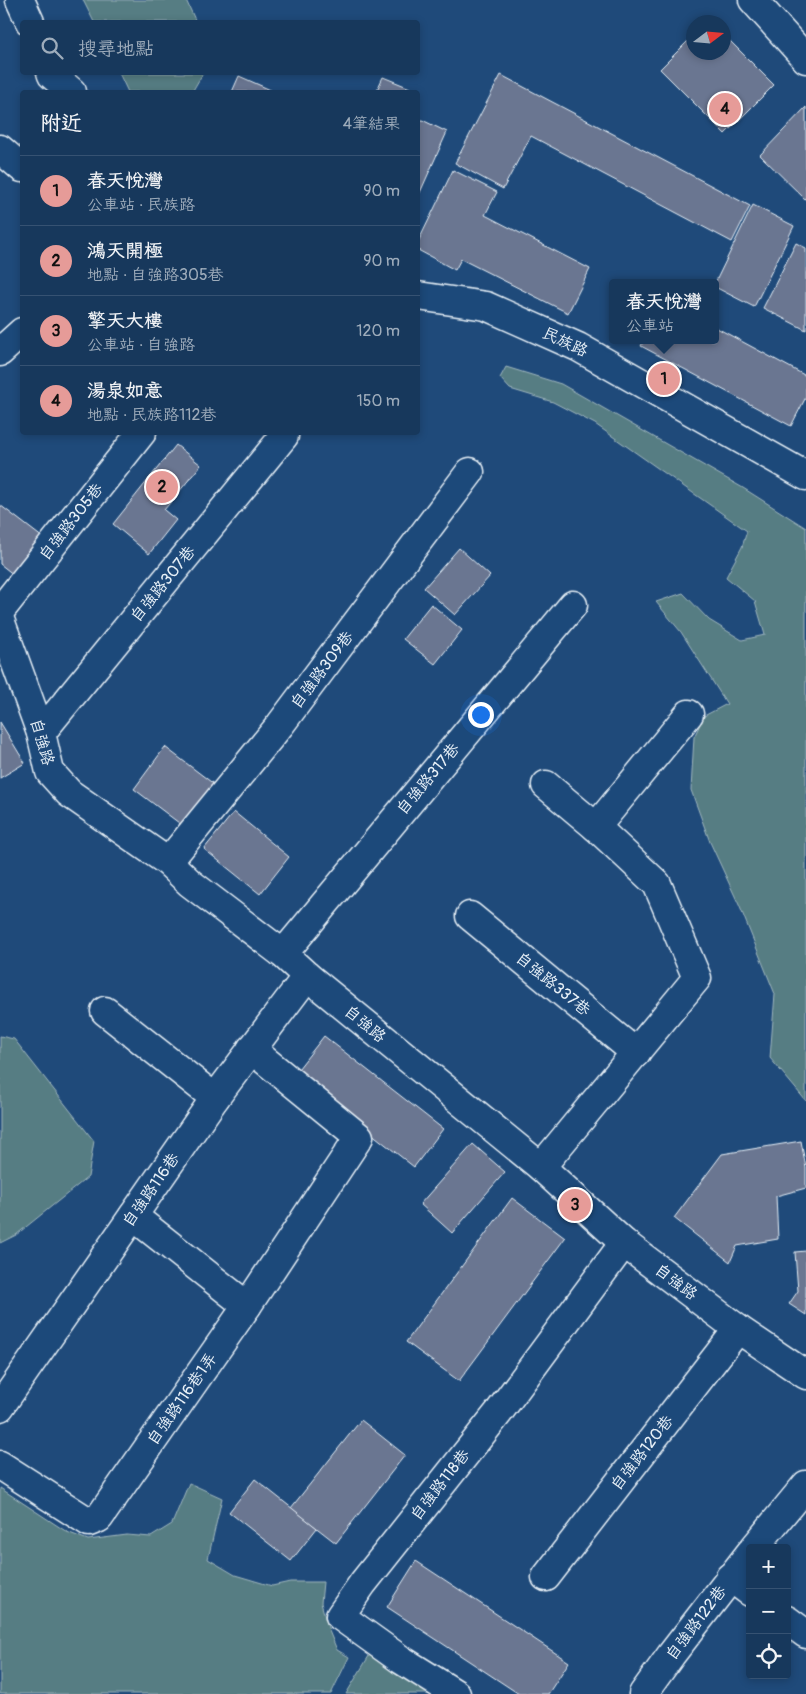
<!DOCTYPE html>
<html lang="zh-TW">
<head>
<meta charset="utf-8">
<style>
	body { margin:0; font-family:Pangolin,"LXGW WenKai TC",sans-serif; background:#203f62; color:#f1f3f6 }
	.controls { position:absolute; right:15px; bottom:15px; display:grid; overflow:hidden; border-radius:5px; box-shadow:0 2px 8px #0003 }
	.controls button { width:45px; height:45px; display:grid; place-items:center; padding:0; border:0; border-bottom:1px solid #365272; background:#17385c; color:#f1f3f6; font:25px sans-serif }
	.compass { position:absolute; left:686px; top:15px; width:45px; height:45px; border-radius:50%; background:#17385c; box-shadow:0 2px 8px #0003; rotate:74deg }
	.you { position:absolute; left:480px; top:714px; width:18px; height:18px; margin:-12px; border:4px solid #fff; border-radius:50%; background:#1a73e8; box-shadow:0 0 0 8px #1a73e833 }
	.badge { display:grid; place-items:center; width:32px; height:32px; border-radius:50%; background:#e69b98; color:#111; font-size:16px; font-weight:700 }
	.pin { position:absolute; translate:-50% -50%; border:2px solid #fff; box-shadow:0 1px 5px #0006 }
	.popup { position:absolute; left:609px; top:279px; width:110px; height:65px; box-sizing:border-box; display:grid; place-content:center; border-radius:5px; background:#17385c; filter:drop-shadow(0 1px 4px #0005); font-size:16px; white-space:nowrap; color:#9eacbb }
	.popup b { font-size:19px; color:#f1f3f6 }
	.popup::after { content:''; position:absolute; left:50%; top:100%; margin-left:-10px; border:10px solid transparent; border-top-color:#17385c }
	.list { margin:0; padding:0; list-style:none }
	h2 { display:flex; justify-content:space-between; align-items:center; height:65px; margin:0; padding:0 20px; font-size:21px }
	h2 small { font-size:16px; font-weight:400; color:#9eacbb }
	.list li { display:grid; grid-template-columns:32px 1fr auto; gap:15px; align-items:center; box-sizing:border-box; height:70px; padding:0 20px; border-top:1px solid #365272 }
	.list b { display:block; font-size:19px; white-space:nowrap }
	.list p { margin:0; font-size:16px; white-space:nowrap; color:#9eacbb }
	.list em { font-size:16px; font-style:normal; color:#9eacbb }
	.icon { flex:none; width:28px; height:28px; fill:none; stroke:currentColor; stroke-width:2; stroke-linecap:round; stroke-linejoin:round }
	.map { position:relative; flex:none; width:806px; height:1694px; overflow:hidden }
	.search { position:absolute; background:#17385c; box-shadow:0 2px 8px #0003; left:20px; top:20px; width:400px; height:55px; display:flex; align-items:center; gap:12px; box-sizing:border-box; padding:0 18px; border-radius:5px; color:#9eacbb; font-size:19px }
	.panel { position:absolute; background:#17385c; box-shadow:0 2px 8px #0003; left:20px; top:90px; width:400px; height:345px; border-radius:5px }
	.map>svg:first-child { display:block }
	.green { fill:#577d83; stroke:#a0b7be }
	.building { fill:#6b7691; stroke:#e8f1f8 }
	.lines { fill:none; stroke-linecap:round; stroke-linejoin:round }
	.minor-casing { stroke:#e8f1f8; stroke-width:31 }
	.minor { stroke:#1f4a7a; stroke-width:28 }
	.labels { text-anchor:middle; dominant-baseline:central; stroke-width:4; stroke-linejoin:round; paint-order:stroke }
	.street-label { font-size:16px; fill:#e8f1f8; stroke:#1f4a7a }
</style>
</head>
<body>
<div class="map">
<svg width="806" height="1694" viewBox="0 0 806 1694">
	<rect width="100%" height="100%" fill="#1f4a7a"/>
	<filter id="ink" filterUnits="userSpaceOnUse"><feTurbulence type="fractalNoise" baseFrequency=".02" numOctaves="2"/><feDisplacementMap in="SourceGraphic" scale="10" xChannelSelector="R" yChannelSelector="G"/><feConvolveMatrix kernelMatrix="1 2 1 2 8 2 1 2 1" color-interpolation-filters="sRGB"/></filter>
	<g filter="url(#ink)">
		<g class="green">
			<path d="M83 0H186L196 22H94Z"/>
			<path d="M119 73H203L192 92H128Z"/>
			<path d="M506 367 561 384 743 488 806 528V1101L770 1058 775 994 740 907 710 842 691 790 694 737 704 716 727 704 681 632 656 602 683 593 709 620 742 640 765 635 755 601 726 577 742 547 747 531 595 424 553 402 510 389 500 378Z"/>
			<path d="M0 1036 14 1039 94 1141 88 1177 16 1235 0 1243Z"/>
			<path d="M189 1483 222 1498 208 1559 235 1575 272 1586 290 1582H323L321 1603 329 1631 337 1650 349 1657 331 1694H0V1488L67 1532 88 1540 127 1535 151 1537 172 1524Z"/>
			<path d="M372 1651 440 1694H346Z"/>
		</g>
		<g class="building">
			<path d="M694 35V52H724V35L774 85 725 134 660 69Z"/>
			<path d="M501 75 750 206 732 242 531 136 503 189 455 163Z"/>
			<path d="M239 76 275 92H232Z"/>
			<path d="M383 77 410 88 408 92H376Z"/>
			<path d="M806 107V200L760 155Z"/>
			<path d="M418 118 447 132 418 197Z"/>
			<path d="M453 170 497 192 485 215 590 269 568 313 461 259 455 270 418 250V242Z"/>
			<path d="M753 205 794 226 754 307 715 287V283Z"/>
			<path d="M796 243 806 248V330L763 308Z"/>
			<path d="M715 327 806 376V397L791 426 641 346 644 340H715Z"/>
			<path d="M176 445 201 465 164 510 176 520 149 554 113 524Z"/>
			<path d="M0 505 43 538 14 575 0 564Z"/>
			<path d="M459 548 490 576 455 615 424 588Z"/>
			<path d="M431 604 462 630 435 664 403 639Z"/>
			<path d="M0 722 25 763 0 778Z"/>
			<path d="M165 747 215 785 183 826 134 789Z"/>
			<path d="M234 812 289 857 260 894 204 849Z"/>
			<path d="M324 1036 443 1129 414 1167 295 1073Z"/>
			<path d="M801 1141 806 1168V1188L776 1196 778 1239 737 1246 730 1262 674 1218 722 1154Z"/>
			<path d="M473 1144 505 1172 452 1233 420 1204Z"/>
			<path d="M512 1198 565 1238 459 1381 406 1342Z"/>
			<path d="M806 1251V1315L789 1304 798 1291 795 1252Z"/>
			<path d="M361 1420 405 1455 336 1543 291 1508Z"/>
			<path d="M255 1479 317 1528 291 1561 229 1512Z"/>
			<path d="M416 1561 569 1662 548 1694H519L387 1607Z"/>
		</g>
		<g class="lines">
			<g class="minor-casing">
				<g id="minor">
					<path d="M20 0 30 22"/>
					<path d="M753 0 806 59"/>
					<path d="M51 72 52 75 72 92"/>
					<path d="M0 149 22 168"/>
					<path d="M418 296 486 306 578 347 806 476"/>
					<path d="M0 352 22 332"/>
					<path d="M0 611 142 432"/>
					<path d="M0 620 41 733 50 772 69 793 168 862 190 883 283 954 307 976 541 1167 624 1243 738 1329 806 1375"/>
					<path d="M41 733 284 436"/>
					<path d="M596 827 689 714"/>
					<path d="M168 862 280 725 470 472"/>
					<path d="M470 916 636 1053"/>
					<path d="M283 954 573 605"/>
					<path d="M105 1011 215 1098"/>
					<path d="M541 1167 697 978 657 884 596 827 546 785"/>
					<path d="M133 1216 247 1306"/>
					<path d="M0 1407 215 1098 307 976"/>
					<path d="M0 1465 89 1522 99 1518 247 1306 359 1137 251 1049"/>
					<path d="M754 1548 806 1485"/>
					<path d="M546 1577 738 1329"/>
					<path d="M730 1577 750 1592"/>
					<path d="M787 1620 806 1634"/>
					<path d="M456 1694 400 1659 340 1616 363 1583 499 1412 624 1243"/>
					<path d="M643 1694 671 1655 750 1553"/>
				</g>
			</g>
			<use href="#minor" class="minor"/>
		</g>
	</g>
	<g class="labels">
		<g class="street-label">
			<text transform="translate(565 342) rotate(25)">民族路</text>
			<text transform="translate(71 522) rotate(-52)">自強路305巷</text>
			<text transform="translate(163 584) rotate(-51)">自強路307巷</text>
			<text transform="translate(322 670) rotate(-53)">自強路309巷</text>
			<text transform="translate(42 742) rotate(74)">自強路</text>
			<text transform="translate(428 779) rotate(-50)">自強路317巷</text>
			<text transform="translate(553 984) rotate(39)">自強路337巷</text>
			<text transform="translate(365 1024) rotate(39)">自強路</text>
			<text transform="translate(151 1190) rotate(-55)">自強路116巷</text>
			<text transform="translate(676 1282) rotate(37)">自強路</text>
			<text transform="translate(182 1399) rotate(-55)">自強路116巷1弄</text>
			<text transform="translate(642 1453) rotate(-52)">自強路120巷</text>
			<text transform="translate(440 1485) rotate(-52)">自強路118巷</text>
			<text transform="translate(696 1623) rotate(-53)">自強路122巷</text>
		</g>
	</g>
</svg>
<div class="controls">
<button>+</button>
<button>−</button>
<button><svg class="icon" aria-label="locate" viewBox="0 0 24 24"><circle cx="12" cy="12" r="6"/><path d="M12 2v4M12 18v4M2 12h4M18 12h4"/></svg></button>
</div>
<svg class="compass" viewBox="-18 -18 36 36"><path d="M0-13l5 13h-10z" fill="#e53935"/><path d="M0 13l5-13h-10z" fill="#9eacbb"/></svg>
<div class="you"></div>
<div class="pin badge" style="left:664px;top:379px">1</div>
<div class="popup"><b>春天悅灣</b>公車站</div>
<div class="pin badge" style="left:162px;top:487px">2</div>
<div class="pin badge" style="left:575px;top:1205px">3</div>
<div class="pin badge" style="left:725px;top:109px">4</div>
<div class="search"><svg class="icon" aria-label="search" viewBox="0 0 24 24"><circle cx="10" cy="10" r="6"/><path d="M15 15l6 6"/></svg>搜尋地點</div>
<section class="panel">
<h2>附近<small>4筆結果</small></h2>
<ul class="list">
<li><span class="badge">1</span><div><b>春天悅灣</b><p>公車站 · 民族路</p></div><em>90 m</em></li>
<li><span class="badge">2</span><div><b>鴻天開極</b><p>地點 · 自強路305巷</p></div><em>90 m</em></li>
<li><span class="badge">3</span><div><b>擎天大樓</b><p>公車站 · 自強路</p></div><em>120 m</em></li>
<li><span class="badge">4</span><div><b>湯泉如意</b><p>地點 · 民族路112巷</p></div><em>150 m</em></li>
</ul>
</section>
</div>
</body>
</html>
